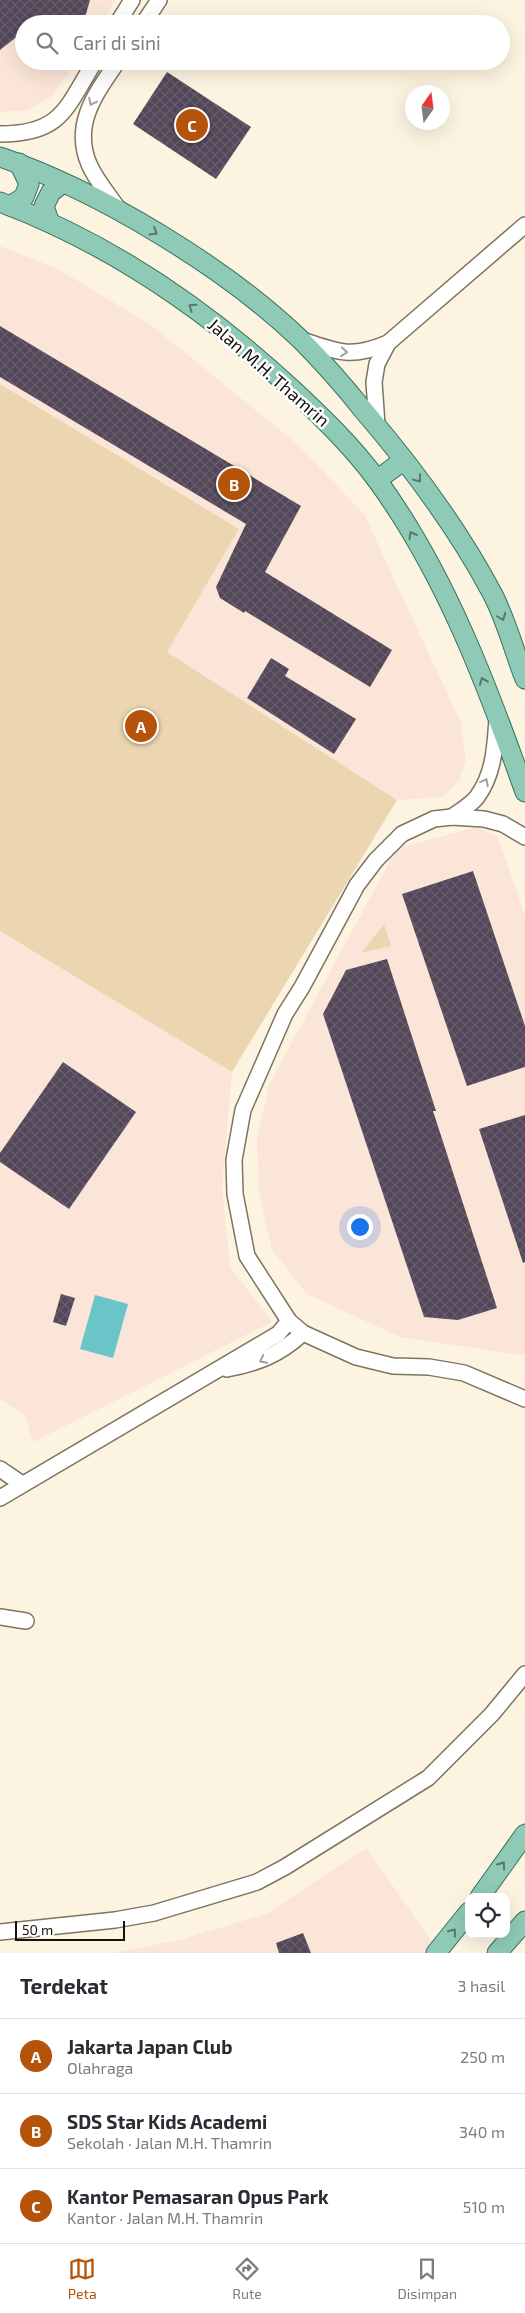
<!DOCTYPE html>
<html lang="id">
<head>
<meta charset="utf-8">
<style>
	body { margin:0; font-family:"Exo 2",sans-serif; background:#f2f2f3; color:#2b2b33 }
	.controls { position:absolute; right:15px; bottom:15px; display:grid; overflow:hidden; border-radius:10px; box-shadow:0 5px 20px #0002 }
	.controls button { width:45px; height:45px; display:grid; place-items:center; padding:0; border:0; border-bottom:1px solid #e1e1e2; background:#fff; color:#2b2b33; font:25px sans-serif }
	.compass { position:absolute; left:405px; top:85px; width:45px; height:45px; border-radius:50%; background:#fff; box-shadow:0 5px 20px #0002; rotate:14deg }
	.scale { position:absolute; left:15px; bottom:12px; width:110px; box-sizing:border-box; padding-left:5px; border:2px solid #16110a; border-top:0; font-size:14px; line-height:18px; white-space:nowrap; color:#16110a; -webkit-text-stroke:4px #fff; paint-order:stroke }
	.you { position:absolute; left:359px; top:1226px; width:18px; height:18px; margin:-12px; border:4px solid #fff; border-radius:50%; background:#1a73e8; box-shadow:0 0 0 8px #1a73e833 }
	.badge { display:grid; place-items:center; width:32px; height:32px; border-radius:50%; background:#b45309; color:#fff; font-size:16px; font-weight:700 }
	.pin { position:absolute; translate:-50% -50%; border:2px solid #fff; box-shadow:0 1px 5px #0006 }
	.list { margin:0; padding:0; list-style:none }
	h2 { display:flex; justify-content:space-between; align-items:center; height:65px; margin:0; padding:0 20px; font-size:21px }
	h2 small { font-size:16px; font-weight:400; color:#7c7c81 }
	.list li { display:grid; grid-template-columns:32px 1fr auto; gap:15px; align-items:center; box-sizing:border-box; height:75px; padding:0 20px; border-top:1px solid #e1e1e2 }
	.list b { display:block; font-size:19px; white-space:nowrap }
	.list p { margin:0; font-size:16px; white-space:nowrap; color:#7c7c81 }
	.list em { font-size:16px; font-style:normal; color:#7c7c81 }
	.icon { flex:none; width:28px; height:28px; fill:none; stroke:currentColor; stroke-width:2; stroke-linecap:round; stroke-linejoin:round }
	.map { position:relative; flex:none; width:525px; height:1953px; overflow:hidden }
	.search { position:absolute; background:#fff; box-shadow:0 5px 20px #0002; left:15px; right:15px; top:15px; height:55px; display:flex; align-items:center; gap:12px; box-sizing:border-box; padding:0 18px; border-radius:28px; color:#7c7c81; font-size:19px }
	.sheet { height:290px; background:#fff }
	nav { display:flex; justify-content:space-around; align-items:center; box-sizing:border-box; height:70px; border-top:1px solid #e1e1e2; background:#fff; font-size:14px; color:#7c7c81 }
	nav a { display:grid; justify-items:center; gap:2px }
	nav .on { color:#b45309 }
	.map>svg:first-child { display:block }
	.commercial { fill:#fbe5d8 }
	.grass { fill:#ecd6b1 }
	.water { fill:#6ac5c9 }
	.building { fill:url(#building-cross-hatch) }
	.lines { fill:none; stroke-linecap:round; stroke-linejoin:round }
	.minor-casing { stroke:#7f7460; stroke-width:18 }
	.major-casing { stroke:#33725b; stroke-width:21 }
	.minor { stroke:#fff; stroke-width:15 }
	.major { stroke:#8ecab6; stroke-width:19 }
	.oneway { stroke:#a2a09d }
	.oneway2 { stroke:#587769 }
	.labels { text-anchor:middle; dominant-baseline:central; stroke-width:5; stroke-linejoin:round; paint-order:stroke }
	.street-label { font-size:18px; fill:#16110a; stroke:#fff }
</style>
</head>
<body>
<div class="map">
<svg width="525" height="1953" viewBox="0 0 525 1953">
	<defs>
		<pattern id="building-cross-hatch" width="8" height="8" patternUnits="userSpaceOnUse" patternTransform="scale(1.25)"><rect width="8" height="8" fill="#534759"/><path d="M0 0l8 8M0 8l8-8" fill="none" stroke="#675e6c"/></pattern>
	</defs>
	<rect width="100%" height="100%" fill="#fdf3e1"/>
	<g class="commercial">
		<path d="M0 0H115L100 24H24V61H77L52 96 28 110 0 112Z"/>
		<path d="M0 246 58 269 151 325 296 443 364 514 461 723 466 760 459 781 442 797 397 800 167 652 239 529 0 384Z"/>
		<path d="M477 827 498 837 525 916V1354L522 1355 400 1337 307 1294 272 1250 259 1193 257 1140 269 1085 397 848Z"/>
		<path d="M0 931 232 1072 222 1187 230 1267 272 1322 33 1442 25 1416 0 1399Z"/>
		<path d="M366 1848 440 1953H112L180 1940 268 1913Z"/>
	</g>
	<g class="grass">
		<path d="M0 384 239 529 167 652 397 800 232 1072 0 931Z"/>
		<path d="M384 924 391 946 361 953Z"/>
	</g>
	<path class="water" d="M95 1295 128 1304 113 1358 80 1349Z"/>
	<g class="building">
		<path d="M0 0H90L86 14 77 24H24V31L0 50Z"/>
		<path d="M167 72 251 127 216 179 133 124Z"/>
		<path d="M0 326 301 506 265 572 392 650 370 687 245 611 244 613 220 598 216 587 246 524 0 377Z"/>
		<path d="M271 658 289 669 285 676 356 719 334 754 247 698Z"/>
		<path d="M473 871 525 1026V1067L467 1086 402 894Z"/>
		<path d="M387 959 436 1111H433L497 1308 458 1320 424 1317 323 1014 346 970Z"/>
		<path d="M63 1062 136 1112 69 1209 0 1162V1153Z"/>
		<path d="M525 1115V1262L523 1263 479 1129Z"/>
		<path d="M61 1294 75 1298 66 1326 53 1322Z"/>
		<path d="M303 1933 311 1953H279L276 1943Z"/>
	</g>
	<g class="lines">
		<g class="minor-casing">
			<g id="minor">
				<path d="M117 24 132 0"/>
				<path d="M143 24 159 0"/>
				<path d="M118 61C96 93 72 124 89 164 96 181 111 197 121 213"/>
				<path d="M0 134C62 134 66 108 95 61"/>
				<path d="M302 340C338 352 350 359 388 343L525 225"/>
				<path d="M377 425 374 382 377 364 388 343"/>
				<path d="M452 817C460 811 471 805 477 797 494 774 495 747 497 719"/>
				<path d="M525 837 503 824 484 819 452 817 434 819 402 834 376 860 357 885 302 987 285 1014 243 1110 234 1160 235 1194 247 1256 289 1321 303 1333 356 1357 393 1366 429 1367 464 1373 525 1399"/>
				<path d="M227 1369C258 1363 279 1355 303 1333"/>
				<path d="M0 1469 22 1484"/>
				<path d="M0 1498 278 1334 289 1321"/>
				<path d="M0 1617 26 1621"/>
				<path d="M0 1932 115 1920 154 1913 257 1882 285 1867 428 1778 492 1714 525 1674"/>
			</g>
		</g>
		<g class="major-casing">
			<g id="major">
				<path d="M0 157C99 191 225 267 300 339 323 362 344 386 364 411 412 467 457 527 492 593 506 619 514 651 525 679"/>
				<path d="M0 202C109 243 208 311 293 390 323 418 353 447 377 480 445 573 487 685 525 792"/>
				<path d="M10 206 24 197 29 184 19 163"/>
				<path d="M49 221 44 206 51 192 63 183"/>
				<path d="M377 480 404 460"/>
				<path d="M480 1897 525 1834"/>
				<path d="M436 1953 469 1912"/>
				<path d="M497 1953 525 1921"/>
			</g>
		</g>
		<use href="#minor" class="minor"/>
		<use href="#major" class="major"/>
	</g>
	<defs><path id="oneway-chevron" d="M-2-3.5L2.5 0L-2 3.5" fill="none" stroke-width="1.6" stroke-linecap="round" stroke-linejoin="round" transform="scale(1.25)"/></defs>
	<g class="oneway">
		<use href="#oneway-chevron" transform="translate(92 102) rotate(116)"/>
		<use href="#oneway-chevron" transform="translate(344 352) rotate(5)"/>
		<use href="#oneway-chevron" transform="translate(485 782) rotate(-62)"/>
		<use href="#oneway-chevron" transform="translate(263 1360) rotate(153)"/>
	</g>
	<g class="oneway2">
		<use href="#oneway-chevron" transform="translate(154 232) rotate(31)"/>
		<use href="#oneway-chevron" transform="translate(192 307) rotate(-146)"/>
		<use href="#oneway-chevron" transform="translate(418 479) rotate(53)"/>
		<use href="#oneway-chevron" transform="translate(412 535) rotate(-120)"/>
		<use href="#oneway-chevron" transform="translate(502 617) rotate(69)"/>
		<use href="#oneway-chevron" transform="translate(483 681) rotate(-113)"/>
		<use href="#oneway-chevron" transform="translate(502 1865) rotate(-54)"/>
		<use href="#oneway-chevron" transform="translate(453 1932) rotate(-52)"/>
	</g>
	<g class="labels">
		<g class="street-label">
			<text transform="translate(269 372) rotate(41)">Jalan M.H. Thamrin</text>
		</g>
	</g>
</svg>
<div class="controls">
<button><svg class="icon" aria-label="locate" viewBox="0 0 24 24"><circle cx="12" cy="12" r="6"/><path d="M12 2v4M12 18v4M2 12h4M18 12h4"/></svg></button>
</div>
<svg class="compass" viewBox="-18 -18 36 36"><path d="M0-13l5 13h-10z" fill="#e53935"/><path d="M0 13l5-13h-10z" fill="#7c7c81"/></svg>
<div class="scale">50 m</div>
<div class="you"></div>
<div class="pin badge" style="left:141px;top:726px">A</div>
<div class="pin badge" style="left:234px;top:484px">B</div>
<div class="pin badge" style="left:192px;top:125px">C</div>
<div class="search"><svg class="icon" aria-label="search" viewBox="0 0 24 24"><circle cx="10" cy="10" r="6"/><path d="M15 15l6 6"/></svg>Cari di sini</div>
</div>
<section class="sheet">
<h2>Terdekat<small>3 hasil</small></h2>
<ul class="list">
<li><span class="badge">A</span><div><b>Jakarta Japan Club</b><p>Olahraga</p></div><em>250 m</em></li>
<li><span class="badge">B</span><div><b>SDS Star Kids Academi</b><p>Sekolah · Jalan M.H. Thamrin</p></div><em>340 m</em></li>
<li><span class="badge">C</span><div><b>Kantor Pemasaran Opus Park</b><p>Kantor · Jalan M.H. Thamrin</p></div><em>510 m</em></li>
</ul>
</section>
<nav>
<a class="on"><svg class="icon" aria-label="map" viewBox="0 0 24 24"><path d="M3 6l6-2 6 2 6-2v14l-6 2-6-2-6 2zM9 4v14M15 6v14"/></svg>Peta</a>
<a><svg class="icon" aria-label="directions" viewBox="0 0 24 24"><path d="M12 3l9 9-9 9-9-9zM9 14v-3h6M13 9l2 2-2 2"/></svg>Rute</a>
<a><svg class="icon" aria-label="saved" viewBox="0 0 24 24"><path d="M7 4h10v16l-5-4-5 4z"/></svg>Disimpan</a>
</nav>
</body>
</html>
